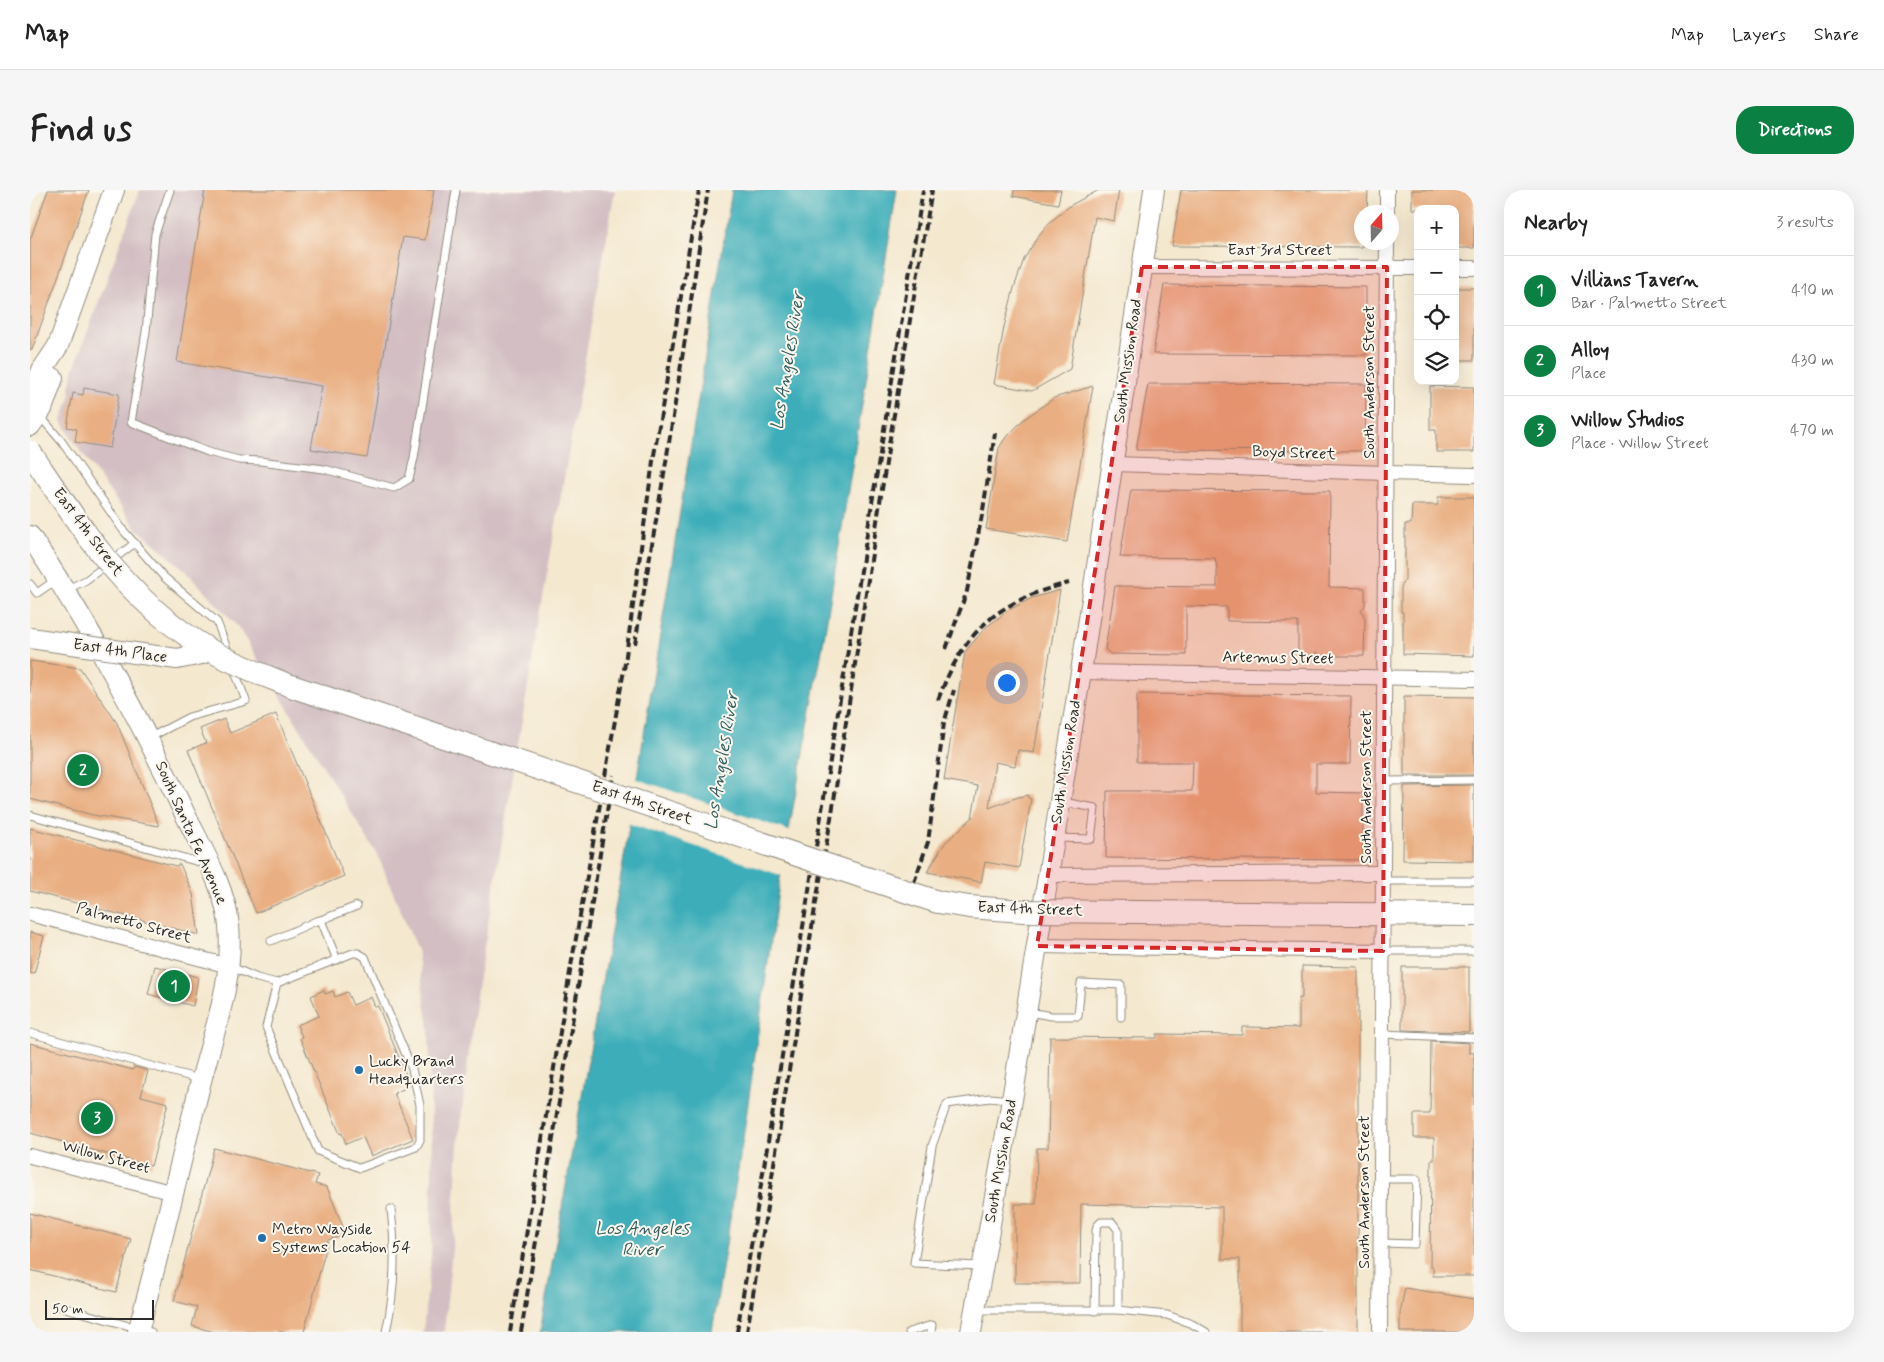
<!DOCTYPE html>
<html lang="en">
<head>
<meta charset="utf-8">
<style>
	body { margin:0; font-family:Mynerve,sans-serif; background:#f6f6f6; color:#222 }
	.controls { position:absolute; right:15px; top:15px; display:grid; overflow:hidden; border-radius:10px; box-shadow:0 5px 20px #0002 }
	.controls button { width:45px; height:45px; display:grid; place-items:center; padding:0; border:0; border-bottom:1px solid #e0e0e0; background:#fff; color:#222; font:25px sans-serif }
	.compass { position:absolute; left:1324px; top:15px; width:45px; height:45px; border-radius:50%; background:#fff; box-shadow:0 5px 20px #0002; rotate:20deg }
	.scale { position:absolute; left:15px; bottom:12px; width:109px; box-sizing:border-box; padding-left:5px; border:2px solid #2b2b2b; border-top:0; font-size:14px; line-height:18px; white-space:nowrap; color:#2b2b2b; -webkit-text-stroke:4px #fbf7ec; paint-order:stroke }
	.you { position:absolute; left:976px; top:492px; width:18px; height:18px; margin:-12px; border:4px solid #fff; border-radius:50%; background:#1a73e8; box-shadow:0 0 0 8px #1a73e833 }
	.badge { display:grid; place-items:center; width:32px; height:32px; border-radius:50%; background:#0b8043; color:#fff; font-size:16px; font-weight:700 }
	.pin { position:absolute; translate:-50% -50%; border:2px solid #fff; box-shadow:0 1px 5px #0006 }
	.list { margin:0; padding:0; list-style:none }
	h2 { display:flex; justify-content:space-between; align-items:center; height:65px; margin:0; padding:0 20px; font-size:21px }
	h2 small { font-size:16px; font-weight:400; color:#767676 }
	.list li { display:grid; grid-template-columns:32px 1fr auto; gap:15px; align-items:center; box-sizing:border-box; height:70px; padding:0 20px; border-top:1px solid #e0e0e0 }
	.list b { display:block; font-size:19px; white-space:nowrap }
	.list p { margin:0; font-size:16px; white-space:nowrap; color:#767676 }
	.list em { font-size:16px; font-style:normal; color:#767676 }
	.icon { flex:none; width:28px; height:28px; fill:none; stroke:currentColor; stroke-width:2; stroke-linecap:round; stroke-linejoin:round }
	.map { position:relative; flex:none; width:1444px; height:1142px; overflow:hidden; border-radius:20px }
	header { display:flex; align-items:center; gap:30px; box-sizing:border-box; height:70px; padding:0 25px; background:#fff; border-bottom:1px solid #e0e0e0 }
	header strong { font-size:24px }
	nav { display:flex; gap:28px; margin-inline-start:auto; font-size:18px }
	.intro { display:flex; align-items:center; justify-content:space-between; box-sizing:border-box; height:120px; padding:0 30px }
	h1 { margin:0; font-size:35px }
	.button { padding:12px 22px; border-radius:20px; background:#0b8043; color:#fff; font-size:18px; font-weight:700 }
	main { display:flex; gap:30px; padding:0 30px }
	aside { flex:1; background:#fff; border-radius:20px; box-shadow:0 5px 20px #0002 }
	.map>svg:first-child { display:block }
	.industrial { fill:#d2bec3 }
	.water { fill:#3eaeb9; stroke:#346c72 }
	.pier { fill:#f4e8cf }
	.building { fill:#e9ae81 }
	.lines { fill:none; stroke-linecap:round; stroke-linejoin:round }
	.lane-casing { stroke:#908a7d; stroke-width:9 }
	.street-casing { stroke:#908a7d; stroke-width:16 }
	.secondary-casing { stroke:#908a7d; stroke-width:22 }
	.primary-casing { stroke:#908a7d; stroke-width:24 }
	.lane { stroke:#fff; stroke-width:7 }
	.street { stroke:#fff; stroke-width:14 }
	.secondary { stroke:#fff; stroke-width:20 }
	.primary { stroke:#fff; stroke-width:22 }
	.rail { stroke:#2b2b2b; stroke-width:4; stroke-dasharray:8 4; stroke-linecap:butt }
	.secondary-bridge-casing { stroke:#908a7d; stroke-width:22; stroke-linecap:butt }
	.primary-bridge-casing { stroke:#908a7d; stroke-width:24; stroke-linecap:butt }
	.secondary-bridge { stroke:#fff; stroke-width:20 }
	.primary-bridge { stroke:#fff; stroke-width:22 }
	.marked { fill:#d62828; fill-opacity:0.2; stroke:#d62828; stroke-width:4; stroke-dasharray:10 6; stroke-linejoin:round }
	.poi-dot { fill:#1f6fb2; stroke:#fbf7ec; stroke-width:2 }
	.labels { text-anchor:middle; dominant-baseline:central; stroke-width:4; stroke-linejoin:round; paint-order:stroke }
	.street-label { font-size:16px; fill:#2b2b2b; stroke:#fbf7ec }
	.poi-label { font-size:16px; fill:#2b2b2b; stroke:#fbf7ec; text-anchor:start }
	.water-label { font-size:18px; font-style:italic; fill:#335f64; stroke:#fbf7ec }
</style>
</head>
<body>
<header>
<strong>Map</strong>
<nav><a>Map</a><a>Layers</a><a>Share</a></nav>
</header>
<div class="intro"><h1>Find us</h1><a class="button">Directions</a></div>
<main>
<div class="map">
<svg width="1444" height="1142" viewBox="0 0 1444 1142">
	<rect width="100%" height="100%" fill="#fbf7ec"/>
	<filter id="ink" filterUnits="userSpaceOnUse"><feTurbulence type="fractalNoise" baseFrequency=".02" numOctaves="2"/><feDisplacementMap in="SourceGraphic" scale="10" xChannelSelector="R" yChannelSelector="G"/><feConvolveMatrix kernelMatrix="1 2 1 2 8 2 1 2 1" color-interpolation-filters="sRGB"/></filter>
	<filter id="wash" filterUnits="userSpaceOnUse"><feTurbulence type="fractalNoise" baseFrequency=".0096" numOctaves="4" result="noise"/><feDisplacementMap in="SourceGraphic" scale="20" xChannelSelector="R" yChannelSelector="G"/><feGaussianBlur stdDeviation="1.12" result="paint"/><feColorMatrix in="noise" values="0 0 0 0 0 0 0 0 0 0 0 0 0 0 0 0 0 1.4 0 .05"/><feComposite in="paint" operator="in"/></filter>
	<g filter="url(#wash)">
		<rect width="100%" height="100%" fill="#f4e8cf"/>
		<path class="industrial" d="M110 0H585L510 424 446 805 428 954 422 1059 414 1142H393L401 1065 402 969 399 838 387 760 348 666 208 437 155 380 106 338 45 253 32 231 41 204 40 198 43 181Z"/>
		<path class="water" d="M702 0H867L792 460 749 694 714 942 682 1142H510L594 668Z"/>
		<path class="pier" d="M604 588 762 642 753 686 597 633Z"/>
		<g id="blocks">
			<g class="building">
				<path d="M18 0H59L2 160H0V50Z"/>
				<path d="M175 0H404L395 50 373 47 337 268 281 259 292 196 147 172Z"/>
				<path d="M984 0H1031L1028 14 983 6Z"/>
				<path d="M1069 0H1089L1084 31 1065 27 1040 179 1002 201 964 194 974 137 984 98 994 69 1009 45 1019 33 1041 15Z"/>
				<path d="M1151 0H1338L1337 22H1332V57L1142 56Z"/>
				<path d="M1382 0H1444V58H1425V19H1382Z"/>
				<path d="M1134 95 1336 97V165L1123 164Z"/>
				<rect x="1425" y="98" width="19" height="72"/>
				<path d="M1162 193 1336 194 1335 261 1106 260 1118 194H1162Z"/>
				<path d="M1063 196 1037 352 956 339 969 258 974 250 993 230 1024 208Z"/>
				<path d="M1400 196 1444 197V262H1406V240H1400Z"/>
				<path d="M54 198 89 204 80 258 45 252 47 239 37 237 43 203 53 205Z"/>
				<path d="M1101 300 1300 301 1299 397 1335 398V416L1331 420 1335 428 1334 466H1292L1287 462 1279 466H1268V432L1197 431V417L1156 416V465L1080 464 1075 459 1085 396 1187 397V378L1185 368 1090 367Z"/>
				<path d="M1408 307H1444V466L1373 464V422H1371V398L1373 391H1375V334H1381L1382 315H1408Z"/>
				<path d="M1030 400 1004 563 988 560 985 576 965 572 959 618 988 607 998 605V608L1001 609 989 678 955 672 951 692 897 682 915 653 942 628 948 596 914 590 935 462 955 438 979 420 1002 408Z"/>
				<path d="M0 471 50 478 87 533 129 636 63 625 0 609Z"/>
				<path d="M1107 504 1321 506 1320 574H1286V602L1333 603V670L1076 668 1077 601H1162L1163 572H1107Z"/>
				<path d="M1374 506 1444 507V585H1374Z"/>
				<path d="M246 524 314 686 226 723 158 560 176 553 170 539 194 529 200 543Z"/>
				<path d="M1444 595V671L1373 670 1374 596Z"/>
				<path d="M0 638 146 676 150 674 163 704 169 745 0 701Z"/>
				<path d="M0 742 14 746 4 784 0 783Z"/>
				<path d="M125 776 168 787 163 816 118 804Z"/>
				<path d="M1272 776 1328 777V1142H1210V1069H1192V1017L1051 1014 1050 1093H985V1014H1006L1007 958H1018L1020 847 1127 848V844L1212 845V837L1269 838V808H1272Z"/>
				<path d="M1372 777H1439V842L1372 840Z"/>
				<path d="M294 800 295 804 303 801 305 807 317 802 323 815 341 807 345 817 348 816 376 885 374 886 378 897 364 903 383 949 341 966 333 947 316 954 312 943 310 944 270 848 272 847 267 835 289 826 281 806Z"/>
				<path d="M1401 851 1439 853V863H1444V1086H1403V1077H1400L1401 970H1404V948H1384V924H1400Z"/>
				<path d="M0 853 103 880 104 877 118 881 111 906 138 913 121 976 0 943Z"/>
				<path d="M184 958 288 985 285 994 297 997 316 1044 298 1050 274 1142H184L162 1136 167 1117 144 1111Z"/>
				<path d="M0 1023 101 1049 86 1102 0 1080Z"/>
				<path d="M1375 1098 1444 1109V1142H1370V1123Z"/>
			</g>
		</g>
	</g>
	<g filter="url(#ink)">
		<use href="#blocks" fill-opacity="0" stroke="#908a7d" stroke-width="1"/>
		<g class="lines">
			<g class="lane-casing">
				<g id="lane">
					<path d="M140 0 125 44 116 142 101 232 178 262 209 270 230 271 294 279 364 298 379 289 384 268 426 0"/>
					<path d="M10 226 32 252 93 340 134 387 187 432 199 464"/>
					<path d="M0 394 7 403 26 390"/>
					<path d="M36 400 56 390 105 353"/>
					<path d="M119 548 159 527 216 511 204 479"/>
					<path d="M1354 591 1444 590"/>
					<path d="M0 625 176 674"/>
					<path d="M1027 648 1061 649 1065 618 1033 612"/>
					<path d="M1353 691H1444"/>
					<path d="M291 730 327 716"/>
					<path d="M241 751 286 731 291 730 307 770"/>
					<path d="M1353 761H1444"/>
					<path d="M199 776 227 788 247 793 323 763H328L335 767 382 879 390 915V950L386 957 330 978 288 961 236 837 247 793"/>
					<path d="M999 822 1021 826H1048L1051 793 1091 795V827"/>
					<path d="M0 843 169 889"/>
					<path d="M1353 844 1444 848"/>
					<path d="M1351 1053 1385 1054 1387 989H1352"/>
					<path d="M950 1076 884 1073 902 956 917 914 960 908 981 910"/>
					<path d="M28 1116 121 1142"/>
					<path d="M945 1120H1088L1137 1125 1162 1134 1176 1142"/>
					<path d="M1065 1121 1066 1041 1067 1036 1071 1032H1082L1088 1040V1120"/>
					<path d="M356 1142C365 1102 366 1059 361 1019"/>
					<path d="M879 1142 902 1135 901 1142"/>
				</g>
			</g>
			<g class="street-casing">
				<g id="street">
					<path d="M1357 0V22"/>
					<path d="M1112 77 1388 78"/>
					<path d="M1425 78H1444"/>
					<path d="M1084 274 1356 283 1444 285"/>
					<path d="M1051 482 1444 489"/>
					<path d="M1018 685 1353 683"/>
					<path d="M0 724 199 776"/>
					<path d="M1007 756 1353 761"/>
					<path d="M0 966 144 1003"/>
					<path d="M1350 1142 1357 52"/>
				</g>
			</g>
			<g class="secondary-casing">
				<g id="secondary">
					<path d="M0 211 12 180 28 156 84 0"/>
					<path d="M0 236 12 219 23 188"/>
					<path d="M0 346C59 434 109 528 155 624 171 657 196 699 199 736 204 790 184 840 171 891 150 975 130 1059 108 1142"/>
					<path d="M941 1142 982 910 1051 482 1124 0"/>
				</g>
			</g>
			<g class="primary-casing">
				<path id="primary" d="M1318 724 1444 725"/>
			</g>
			<use href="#lane" class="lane"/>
			<use href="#street" class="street"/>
			<use href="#secondary" class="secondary"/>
			<use href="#primary" class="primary"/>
			<g class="rail">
				<path d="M605 454 636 272 678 0"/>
				<path d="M916 459 937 401 953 320 965 243"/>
				<path d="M908 510C933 442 968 410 1039 393"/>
				<path d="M880 704 898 652 914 533 924 500"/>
				<path d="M480 1142 541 776 594 480 623 271 669 0"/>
				<path d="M491 1142 583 585"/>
				<path d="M707 1142 893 0"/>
				<path d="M717 1142 786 712 802 623 858 260 902 0"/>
			</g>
			<g class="secondary-bridge-casing">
				<path id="secondary-bridge" d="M0 448 147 469 172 464 178 458"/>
			</g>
			<g class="primary-bridge-casing">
				<path id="primary-bridge" d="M0 262C53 340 94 409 178 459 204 474 231 484 258 495L908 712 939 717 993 721 1318 724"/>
			</g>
			<use href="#secondary-bridge" class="secondary-bridge"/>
			<use href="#primary-bridge" class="primary-bridge"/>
		</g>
	</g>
	<path class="marked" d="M1112 77H1357L1353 761 1007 756Z"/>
	<g class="poi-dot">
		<circle cx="329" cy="880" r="5"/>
		<circle cx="232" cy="1048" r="5"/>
	</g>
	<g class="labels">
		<g class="street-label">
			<text x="1250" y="60">East 3rd Street</text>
			<text transform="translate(1098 171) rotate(-82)">South Mission Road</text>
			<text transform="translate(1339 192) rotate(-90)">South Anderson Street</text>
			<text transform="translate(1264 263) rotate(2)">Boyd Street</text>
			<text transform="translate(58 342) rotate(53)">East 4th Street</text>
			<text transform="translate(90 461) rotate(8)">East 4th Place</text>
			<text transform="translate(1248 468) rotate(1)">Artemus Street</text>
			<text transform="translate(1036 572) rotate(-81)">South Mission Road</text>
			<text transform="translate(1336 597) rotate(-90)">South Anderson Street</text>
			<text transform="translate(612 613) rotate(19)">East 4th Street</text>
			<text transform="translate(161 643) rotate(66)">South Santa Fe Avenue</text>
			<text transform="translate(1000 719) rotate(2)">East 4th Street</text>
			<text transform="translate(104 733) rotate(15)">Palmetto Street</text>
			<text transform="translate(76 967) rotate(15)">Willow Street</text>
			<text transform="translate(971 971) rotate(-80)">South Mission Road</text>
			<text transform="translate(1334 1002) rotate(-90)">South Anderson Street</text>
		</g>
		<g class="poi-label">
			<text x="339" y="871">Lucky Brand<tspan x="339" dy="18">Headquarters</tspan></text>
			<text x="242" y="1039">Metro Wayside<tspan x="242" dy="18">Systems Location 54</tspan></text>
		</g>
		<g class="water-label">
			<text transform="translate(758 171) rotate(-81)">Los Angeles River</text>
			<text transform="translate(692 571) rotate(-81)">Los Angeles River</text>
			<text x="612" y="1039">Los Angeles<tspan x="612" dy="21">River</tspan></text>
		</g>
	</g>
</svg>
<div class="controls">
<button>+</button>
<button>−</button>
<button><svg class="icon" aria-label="locate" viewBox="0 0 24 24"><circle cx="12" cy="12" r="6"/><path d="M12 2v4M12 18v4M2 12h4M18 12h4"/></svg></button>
<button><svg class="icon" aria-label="layers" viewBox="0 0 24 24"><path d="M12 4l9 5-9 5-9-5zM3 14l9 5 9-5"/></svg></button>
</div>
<svg class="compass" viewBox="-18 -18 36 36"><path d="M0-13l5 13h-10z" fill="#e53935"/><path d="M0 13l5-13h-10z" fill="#767676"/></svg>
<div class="scale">50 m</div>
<div class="you"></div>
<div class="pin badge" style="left:144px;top:796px">1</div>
<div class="pin badge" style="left:53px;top:580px">2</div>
<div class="pin badge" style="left:67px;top:928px">3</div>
</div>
<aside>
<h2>Nearby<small>3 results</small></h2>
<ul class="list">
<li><span class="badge">1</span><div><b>Villians Tavern</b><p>Bar · Palmetto Street</p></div><em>410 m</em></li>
<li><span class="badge">2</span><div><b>Alloy</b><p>Place</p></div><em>430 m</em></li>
<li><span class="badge">3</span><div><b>Willow Studios</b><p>Place · Willow Street</p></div><em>470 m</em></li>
</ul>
</aside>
</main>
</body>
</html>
